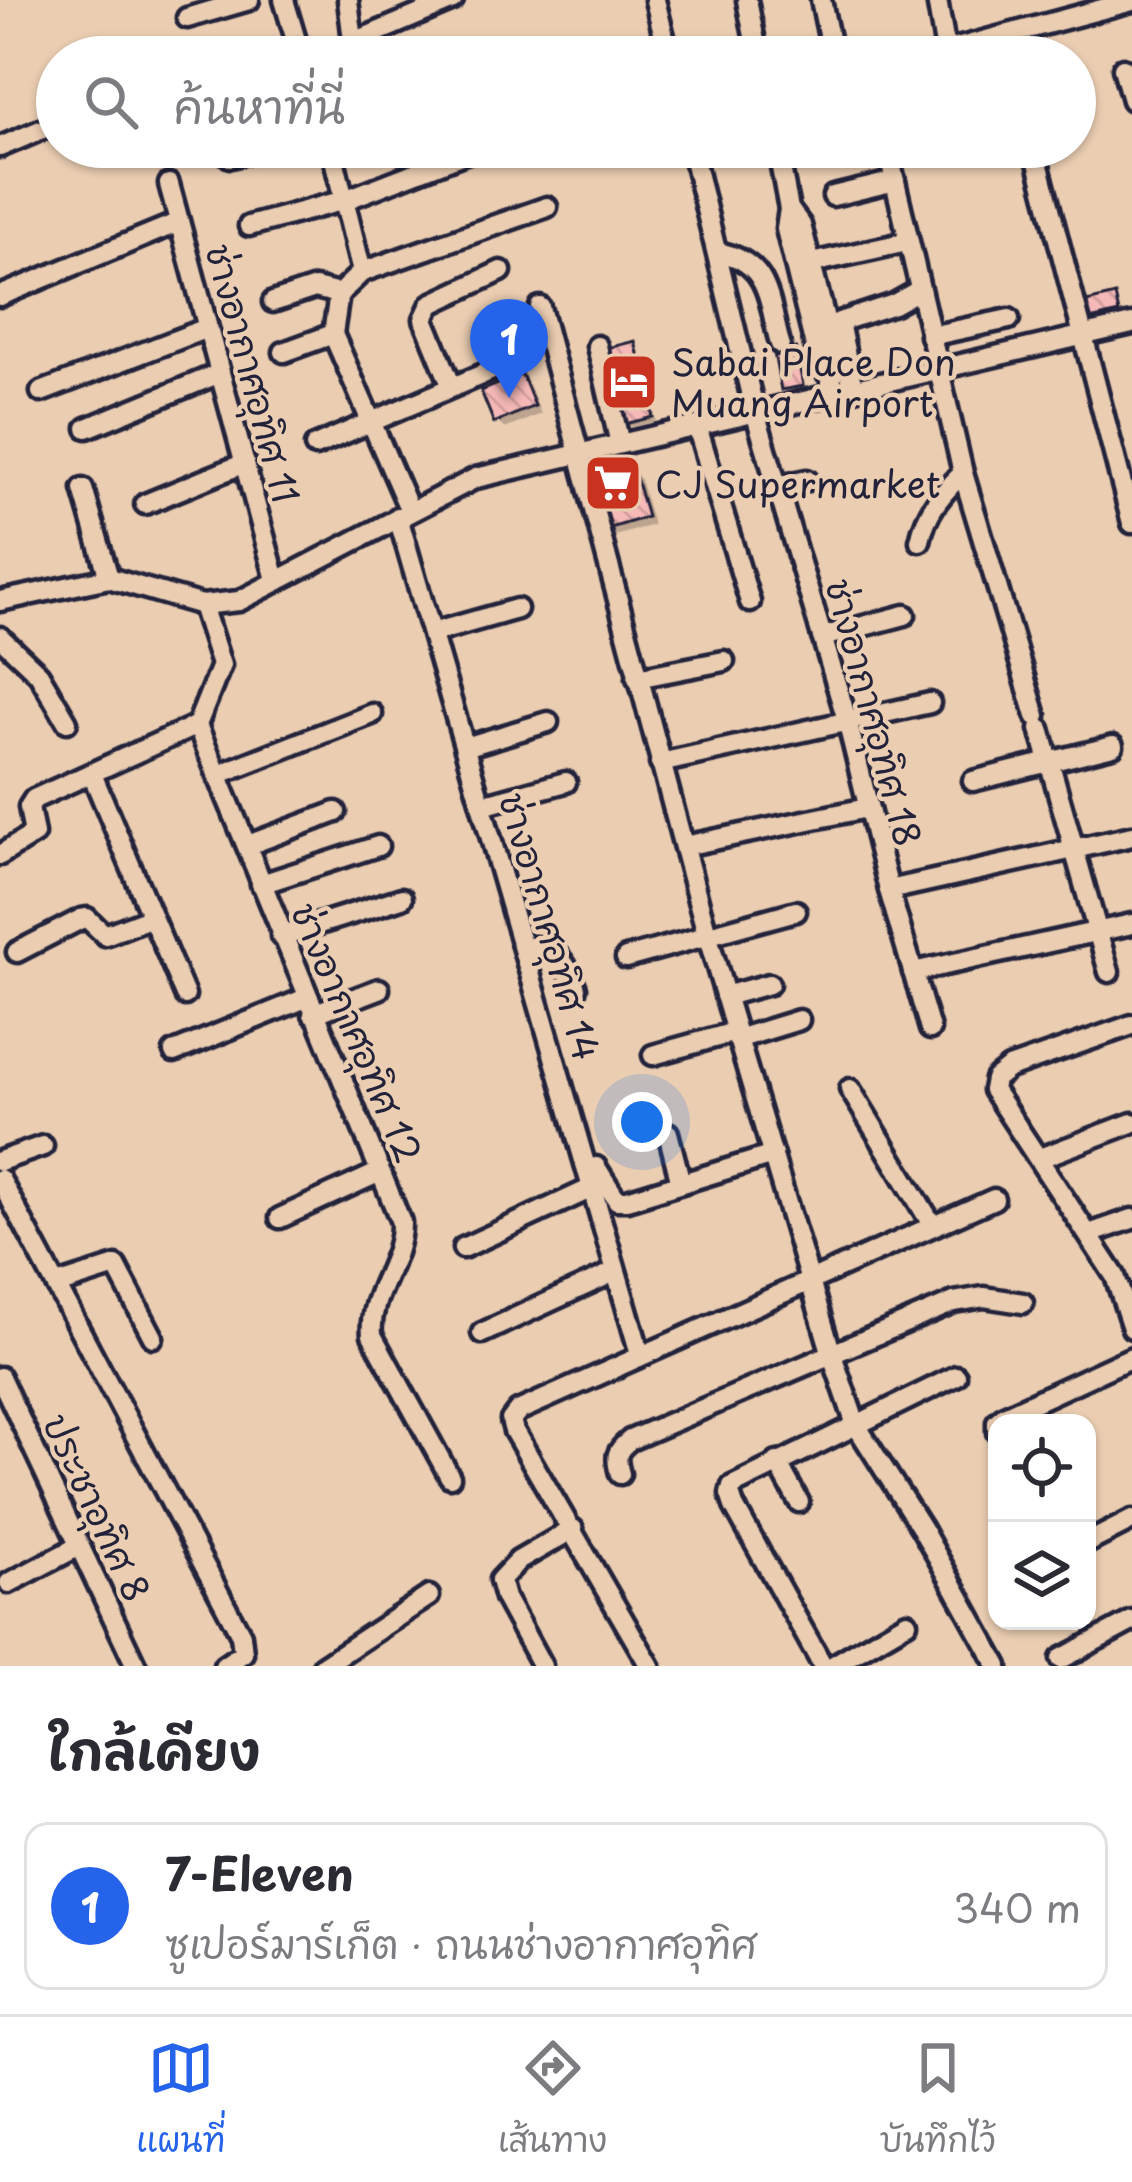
<!DOCTYPE html>
<html lang="th">
<head>
<meta charset="utf-8">
<style>
	body { margin:0; font-family:"Playpen Sans","Playpen Sans Thai",sans-serif; background:#f7f7f7; color:#2b2b33 }
	.controls { position:absolute; right:36px; bottom:36px; display:grid; overflow:hidden; border-radius:24px; box-shadow:0 3px 9px #0004 }
	.controls button { width:108px; height:108px; display:grid; place-items:center; padding:0; border:0; border-bottom:3px solid #e1e1e2; background:#fff; color:#2b2b33; font:60px sans-serif }
	.you { position:absolute; left:642px; top:1122px; width:42px; height:42px; margin:-30px; border:9px solid #fff; border-radius:50%; background:#1a73e8; box-shadow:0 0 0 18px #1a73e833 }
	.badge { display:grid; place-items:center; width:78px; height:78px; border-radius:50%; background:#2563eb; color:#fff; font-size:39px; font-weight:700 }
	.pin { position:absolute; translate:-50% -99px; filter:drop-shadow(0 3px 6px #0008) }
	.pin::after { content:''; position:absolute; top:63px; width:42px; height:36px; background:inherit; clip-path:polygon(0 0,100% 0,50% 100%) }
	.list { margin:0; padding:0; list-style:none }
	h2 { display:flex; justify-content:space-between; align-items:center; height:156px; margin:0; padding:0 48px; font-size:51px }
	h2 small { font-size:39px; font-weight:400; color:#7c7c81 }
	.list li { display:grid; grid-template-columns:78px 1fr auto; gap:36px; align-items:center; box-sizing:border-box; height:168px; margin:0 24px 24px; padding:0 24px; border:3px solid #e1e1e2; border-radius:24px }
	.list b { display:block; font-size:45px; white-space:nowrap }
	.list p { margin:0; font-size:39px; white-space:nowrap; color:#7c7c81 }
	.list em { font-size:39px; font-style:normal; color:#7c7c81 }
	.icon { flex:none; width:66px; height:66px; fill:none; stroke:currentColor; stroke-width:2; stroke-linecap:round; stroke-linejoin:round }
	.map { position:relative; flex:none; width:1132px; height:1666px; overflow:hidden }
	.search { position:absolute; background:#fff; box-shadow:0 3px 9px #0004; left:36px; right:36px; top:36px; height:132px; display:flex; align-items:center; gap:30px; box-sizing:border-box; padding:0 42px; border-radius:66px; color:#7c7c81; font-size:45px }
	.sheet { height:348px; background:#fff }
	nav { display:flex; justify-content:space-around; align-items:center; box-sizing:border-box; height:168px; border-top:3px solid #e1e1e2; background:#fff; font-size:33px; color:#7c7c81 }
	nav a { display:grid; justify-items:center; gap:6px }
	nav .on { color:#2563eb }
	.map>svg:first-child { display:block }
	.shadow { fill:#0003 }
	.building { fill:url(#building-back-hatch); stroke:#22223b; stroke-width:3 }
	.lines { fill:none; stroke-linecap:round; stroke-linejoin:round }
	.minor-casing { stroke:#22223b; stroke-width:27 }
	.minor { stroke:#ebceb2; stroke-width:18 }
	.labels { text-anchor:middle; dominant-baseline:central; stroke-width:9; stroke-linejoin:round; paint-order:stroke }
	.poi-label { font-size:36px; fill:#22223b; stroke:#ebceb2; text-anchor:start }
	.street-label { font-size:36px; fill:#22223b; stroke:#ebceb2 }
</style>
</head>
<body>
<div class="map">
<svg width="1132" height="1666" viewBox="0 0 1132 1666">
	<defs>
		<pattern id="building-back-hatch" width="6" height="6" patternUnits="userSpaceOnUse" patternTransform="scale(3)"><rect width="6" height="6" fill="#f6b9b8"/><path d="M-1 5l2 2M0 0l6 6M5-1l2 2" fill="none" stroke="#d39f9f"/></pattern>
	</defs>
	<rect width="100%" height="100%" fill="#ebceb2"/>
	<filter id="ink" filterUnits="userSpaceOnUse"><feTurbulence type="fractalNoise" baseFrequency=".00833" numOctaves="2"/><feDisplacementMap in="SourceGraphic" scale="24" xChannelSelector="R" yChannelSelector="G"/><feConvolveMatrix kernelMatrix="1 2 1 2 8 2 1 2 1" color-interpolation-filters="sRGB"/></filter>
	<g filter="url(#ink)">
		<g class="shadow">
			<path d="M1114 298 1122 318 1090 325 1085 320Z"/>
			<path d="M634 344 639 349 656 421 632 427 627 422Z"/>
			<path d="M795 352 800 356 806 390 789 394 784 389Z"/>
			<path d="M521 378 530 386 541 414 505 429 496 421Z"/>
			<path d="M632 471 640 479 653 525 615 536 606 528Z"/>
		</g>
		<g class="building">
			<path d="M1115 295 1119 313 1082 322 1078 304Z"/>
			<path d="M635 341 653 417 625 424 607 348Z"/>
			<path d="M796 348 803 386 781 390 774 353Z"/>
			<path d="M522 374 535 406 494 423 481 391Z"/>
			<path d="M633 467 647 517 604 530 590 479Z"/>
		</g>
		<g class="lines">
			<g class="minor-casing">
				<g id="minor">
					<path d="M284 0 301 57"/>
					<path d="M348 0 355 57"/>
					<path d="M655 0 669 57"/>
					<path d="M747 0 758 57"/>
					<path d="M821 0 833 57"/>
					<path d="M937 0 947 57"/>
					<path d="M187 18 249 0"/>
					<path d="M354 42 453 0"/>
					<path d="M946 51 1132 1"/>
					<path d="M520 57 540 49"/>
					<path d="M1123 68 1132 100"/>
					<path d="M0 147 57 123"/>
					<path d="M331 147 362 272"/>
					<path d="M691 147 755 412 847 720 889 890 930 1029"/>
					<path d="M777 147 789 209 786 229 820 366 830 376"/>
					<path d="M887 147 963 473 1036 716"/>
					<path d="M1034 147 1132 523"/>
					<path d="M230 157 272 147"/>
					<path d="M169 184 276 580"/>
					<path d="M833 196 895 181"/>
					<path d="M789 209 801 225 836 362 831 383"/>
					<path d="M249 226 345 200 481 147"/>
					<path d="M717 252C770 261 768 300 780 344"/>
					<path d="M812 263 907 242"/>
					<path d="M0 296 179 222"/>
					<path d="M273 302 315 288 339 294"/>
					<path d="M540 307 707 934 832 1355 856 1425 922 1529 998 1666"/>
					<path d="M333 334 339 294 362 272 547 207"/>
					<path d="M930 336 1009 319"/>
					<path d="M597 346 620 444"/>
					<path d="M284 352 333 334 410 511"/>
					<path d="M452 387 424 319 431 304 501 271"/>
					<path d="M853 389 839 322 894 304 919 290"/>
					<path d="M41 392 207 328"/>
					<path d="M697 426 750 602"/>
					<path d="M87 428 220 373"/>
					<path d="M315 446 509 363"/>
					<path d="M777 487 807 480"/>
					<path d="M83 489 109 578"/>
					<path d="M145 504 245 463"/>
					<path d="M398 517 640 1354"/>
					<path d="M920 541C926 512 941 494 963 473"/>
					<path d="M0 601 109 578 202 605 239 601 476 478 1132 324"/>
					<path d="M202 605 221 665 197 725 401 1222C402 1264 368 1294 372 1335L450 1477"/>
					<path d="M432 633 517 609"/>
					<path d="M0 637 39 674 67 722"/>
					<path d="M822 637 905 615"/>
					<path d="M637 678 724 661"/>
					<path d="M1040 729 1109 972"/>
					<path d="M465 747 548 722"/>
					<path d="M660 763 930 703"/>
					<path d="M217 775 372 714"/>
					<path d="M973 781 1113 746"/>
					<path d="M482 805 566 782"/>
					<path d="M248 845 336 812"/>
					<path d="M684 846 867 808"/>
					<path d="M0 855 34 834 29 807 34 799 197 725"/>
					<path d="M261 884 378 846"/>
					<path d="M889 890 1132 836"/>
					<path d="M152 917 185 995"/>
					<path d="M281 936 402 898"/>
					<path d="M523 947C556 944 565 960 576 988"/>
					<path d="M17 952 81 919 87 918 105 935 152 917 92 774"/>
					<path d="M626 958 796 911"/>
					<path d="M913 972 1132 924"/>
					<path d="M725 996 769 984"/>
					<path d="M313 1014 379 989"/>
					<path d="M1132 1025 1009 1068 995 1079 993 1090 1115 1276 1132 1328"/>
					<path d="M737 1039 799 1020"/>
					<path d="M174 1052 306 998"/>
					<path d="M653 1055 735 1032"/>
					<path d="M850 1089 933 1226"/>
					<path d="M668 1133 681 1183"/>
					<path d="M1040 1158 1132 1123"/>
					<path d="M0 1161 43 1146"/>
					<path d="M588 1169 596 1167 617 1200H627L773 1155"/>
					<path d="M0 1179 241 1635 243 1653 224 1666"/>
					<path d="M280 1218 380 1172"/>
					<path d="M1089 1234 1132 1219"/>
					<path d="M463 1248 592 1188"/>
					<path d="M57 1285 116 1266 153 1337"/>
					<path d="M482 1333 614 1272"/>
					<path d="M0 1377 136 1666"/>
					<path d="M997 1432V1422L1004 1416 1132 1357"/>
					<path d="M777 1462 799 1502"/>
					<path d="M620 1474C615 1456 616 1451 630 1440L954 1302 984 1297 1023 1303"/>
					<path d="M1087 1543 1132 1520"/>
					<path d="M9 1583 79 1546"/>
					<path d="M1061 1659 1132 1621"/>
					<path d="M323 1666 429 1596"/>
					<path d="M542 1666 505 1598 500 1580 518 1561 573 1529"/>
					<path d="M650 1666 514 1431 511 1420 518 1411 994 1199"/>
					<path d="M823 1666 734 1506 730 1494 732 1486 956 1376"/>
					<path d="M832 1666 907 1622"/>
				</g>
			</g>
			<use href="#minor" class="minor"/>
		</g>
	</g>
	<defs>
		<g id="hotel-square" transform="scale(3)"><rect x="-9" y="-9" width="18" height="18" rx="4" fill="#c8321e" stroke="#ebceb2"/><path d="M-6-4.5h1.5V1H6V5H4.5V3h-9V5H-6ZM-4 0a1.8 1.8 0 1 1 3.6 0ZM.5 0V-2.5h3Q6-2.5 6 0Z" fill="#fff"/></g>
		<g id="supermarket-square" transform="scale(3)"><rect x="-9" y="-9" width="18" height="18" rx="4" fill="#c8321e" stroke="#ebceb2"/><path d="M-6-5.5h2.5l.6 2H6L4.5 2H-2.5L-4.4-4H-6ZM-1.5 3.2a1.3 1.3 0 1 0 .1 0ZM3 3.2a1.3 1.3 0 1 0 .1 0Z" fill="#fff"/></g>
	</defs>
	<g fill-rule="evenodd">
		<use href="#hotel-square" x="629" y="382"/>
		<use href="#supermarket-square" x="613" y="483"/>
	</g>
	<g class="labels">
		<g class="poi-label">
			<text x="671" y="361">Sabai Place Don<tspan x="671" dy="41">Muang Airport</tspan></text>
			<text x="655" y="483">CJ Supermarket</text>
		</g>
		<g class="street-label">
			<text transform="translate(254 373) rotate(75)">ช่างอากาศอุทิศ 11</text>
			<text transform="translate(875 712) rotate(75)">ช่างอากาศอุทิศ 18</text>
			<text transform="translate(551 926) rotate(74)">ช่างอากาศอุทิศ 14</text>
			<text transform="translate(358 1032) rotate(67)">ช่างอากาศอุทิศ 12</text>
			<text transform="translate(98 1507) rotate(65)">ประชาอุทิศ 8</text>
		</g>
	</g>
</svg>
<div class="controls">
<button><svg class="icon" aria-label="locate" viewBox="0 0 24 24"><circle cx="12" cy="12" r="6"/><path d="M12 2v4M12 18v4M2 12h4M18 12h4"/></svg></button>
<button><svg class="icon" aria-label="layers" viewBox="0 0 24 24"><path d="M12 4l9 5-9 5-9-5zM3 14l9 5 9-5"/></svg></button>
</div>
<div class="you"></div>
<div class="pin badge" style="left:509px;top:398px">1</div>
<div class="search"><svg class="icon" aria-label="search" viewBox="0 0 24 24"><circle cx="10" cy="10" r="6"/><path d="M15 15l6 6"/></svg>ค้นหาที่นี่</div>
</div>
<section class="sheet">
<h2>ใกล้เคียง<small></small></h2>
<ul class="list">
<li><span class="badge">1</span><div><b>7-Eleven</b><p>ซูเปอร์มาร์เก็ต · ถนนช่างอากาศอุทิศ</p></div><em>340 m</em></li>
</ul>
</section>
<nav>
<a class="on"><svg class="icon" aria-label="map" viewBox="0 0 24 24"><path d="M3 6l6-2 6 2 6-2v14l-6 2-6-2-6 2zM9 4v14M15 6v14"/></svg>แผนที่</a>
<a><svg class="icon" aria-label="directions" viewBox="0 0 24 24"><path d="M12 3l9 9-9 9-9-9zM9 14v-3h6M13 9l2 2-2 2"/></svg>เส้นทาง</a>
<a><svg class="icon" aria-label="saved" viewBox="0 0 24 24"><path d="M7 4h10v16l-5-4-5 4z"/></svg>บันทึกไว้</a>
</nav>
</body>
</html>
